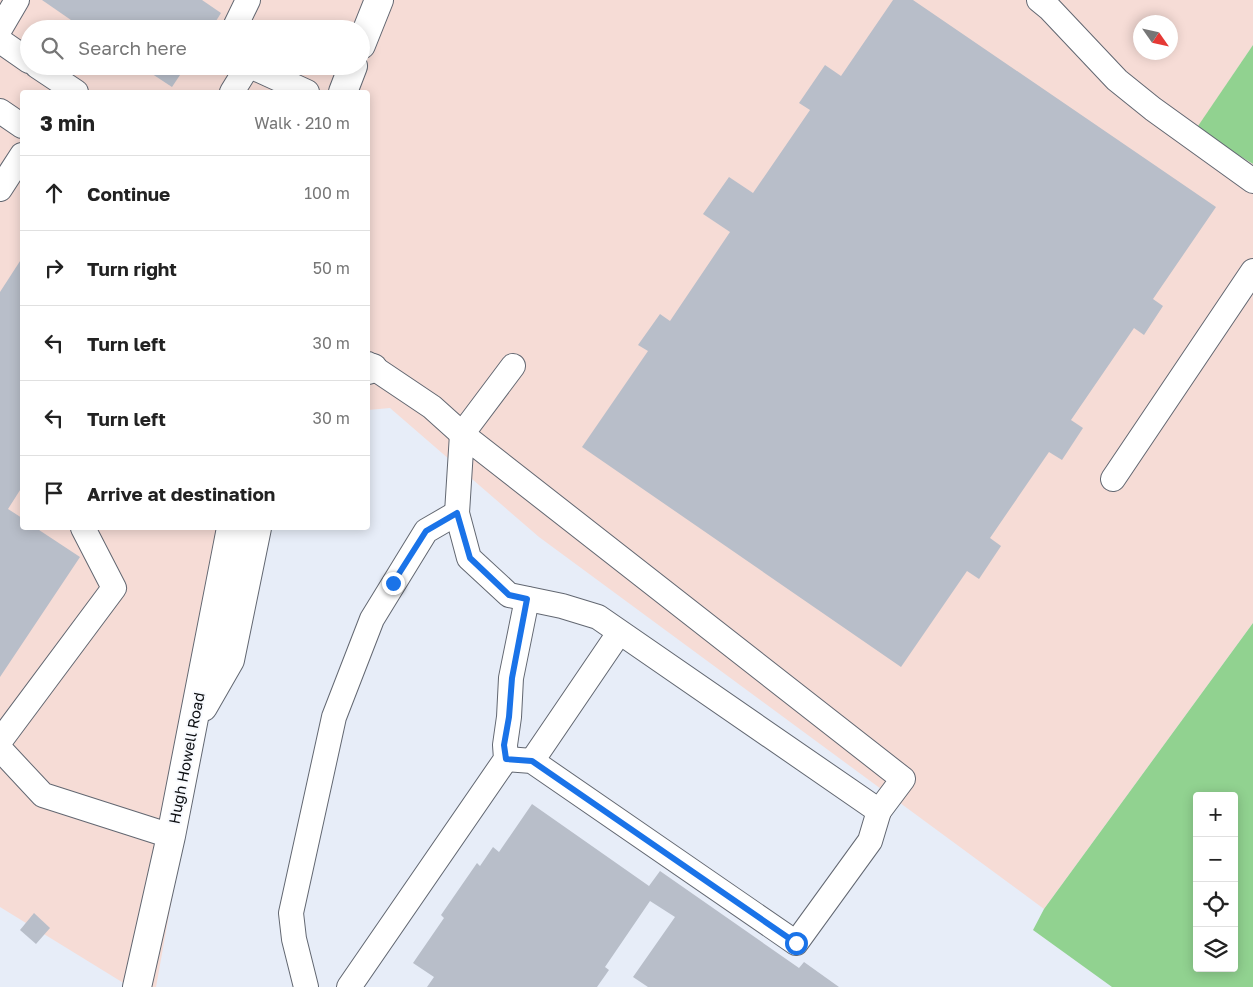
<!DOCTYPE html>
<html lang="en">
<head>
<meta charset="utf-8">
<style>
	body { margin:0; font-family:"Golos Text",sans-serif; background:#f2f2f2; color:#222 }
	.controls { position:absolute; right:15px; bottom:15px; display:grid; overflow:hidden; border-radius:5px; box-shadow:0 2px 12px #0003 }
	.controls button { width:45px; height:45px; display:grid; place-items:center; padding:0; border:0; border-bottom:1px solid #e0e0e0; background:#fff; color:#222; font:25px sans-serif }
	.compass { position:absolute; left:1133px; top:15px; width:45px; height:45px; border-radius:50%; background:#fff; box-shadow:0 2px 12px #0003; rotate:124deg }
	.stop { position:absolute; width:15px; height:15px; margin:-11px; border:4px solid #1a73e8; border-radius:50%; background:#fff }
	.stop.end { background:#1a73e8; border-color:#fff; box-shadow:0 1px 5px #0008 }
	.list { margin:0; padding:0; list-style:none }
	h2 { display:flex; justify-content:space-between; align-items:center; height:65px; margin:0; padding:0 20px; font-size:21px }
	h2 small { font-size:16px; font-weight:400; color:#767676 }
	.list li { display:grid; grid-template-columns:32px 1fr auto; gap:15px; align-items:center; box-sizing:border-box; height:75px; padding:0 20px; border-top:1px solid #e0e0e0 }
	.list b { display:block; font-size:19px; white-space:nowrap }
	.list em { font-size:16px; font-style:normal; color:#767676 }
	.icon { flex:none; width:28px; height:28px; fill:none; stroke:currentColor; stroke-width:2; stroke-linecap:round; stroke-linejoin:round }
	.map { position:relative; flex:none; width:1253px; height:987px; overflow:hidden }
	.search { position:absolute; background:#fff; box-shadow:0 2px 12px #0003; left:20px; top:20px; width:350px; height:55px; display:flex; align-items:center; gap:12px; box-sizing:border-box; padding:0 18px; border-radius:28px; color:#767676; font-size:19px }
	.panel { position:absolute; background:#fff; box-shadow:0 2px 12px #0003; left:20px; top:90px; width:350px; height:440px; border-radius:5px }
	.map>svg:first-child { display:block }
	.industrial { fill:#f6dcd6; fill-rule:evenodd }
	.forest { fill:#91d290; fill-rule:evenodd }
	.building { fill:#b8bec9 }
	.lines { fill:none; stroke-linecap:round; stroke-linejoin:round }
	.minor-casing { stroke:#626771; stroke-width:26 }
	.major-casing { stroke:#626771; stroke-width:30 }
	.minor { stroke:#fff; stroke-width:24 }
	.major { stroke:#fff; stroke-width:28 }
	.route { stroke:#1a73e8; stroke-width:6 }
	.labels { text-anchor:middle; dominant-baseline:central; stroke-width:4; stroke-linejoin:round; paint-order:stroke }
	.street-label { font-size:15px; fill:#0c0e11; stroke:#f8fafe }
</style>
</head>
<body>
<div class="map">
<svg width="1253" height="987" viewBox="0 0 1253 987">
	<rect width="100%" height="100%" fill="#e7edf8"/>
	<path class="industrial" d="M0 0H1253V45L1197 129 1253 164V623L1044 909 539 537 390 408 368 410V92H22V528H264L210 687 156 987H130L0 907ZM1140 22H1170V52H1140ZM29 29H361V66H29Z"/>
	<g class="forest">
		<path d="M1253 45V164L1196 129Z"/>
		<path d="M1253 623V987H1112L1033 930 1044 909ZM1197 796H1234V968H1197Z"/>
	</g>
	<g class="building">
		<path d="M42 0H202L221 13 211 29H84Z"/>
		<path d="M893 0H913L1216 207 1153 299 1163 306 1144 335 1134 328 1071 420 1083 428 1062 460 1049 452 990 538 1001 546 979 579 967 571 901 667 582 447 648 351 638 345 660 314 670 321 730 232 703 214 729 177 753 193 810 110 799 103 825 65 841 76Z"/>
		<path d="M140 66H186L172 87Z"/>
		<path d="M22 258V487L8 509 22 518V528H36L80 557 0 677V292Z"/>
		<path d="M532 804 649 886 660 871 799 968 804 962 839 987H648L633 977 675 917 650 901 605 967 609 970 597 987H427L434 977 413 963 444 918 441 915 477 863 480 866 493 847 499 852Z"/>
		<path d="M34 913 50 928 36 944 20 930Z"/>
	</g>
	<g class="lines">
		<g class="minor-casing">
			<g id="minor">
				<path d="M1039 0 1050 9 1117 80 1153 109 1253 181"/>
				<path d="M0 29 17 0"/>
				<path d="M234 29 248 0"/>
				<path d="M0 41 29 61"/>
				<path d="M37 66 76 92"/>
				<path d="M250 66 307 92"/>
				<path d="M232 92 248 66"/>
				<path d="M0 111 22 126"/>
				<path d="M0 189 22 155"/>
				<path d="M368 364 432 407 462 434 513 366"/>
				<path d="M462 434 903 779 879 811 598 617 562 606 509 595 469 558 457 513Z"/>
				<path d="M1113 479 1253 271"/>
				<path d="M0 741 114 588 83 528"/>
				<path d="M0 749 43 795 171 836"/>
				<path d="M506 759 532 761 796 943 870 841 879 811"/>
				<path d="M532 761 619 633"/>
				<path d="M306 987 294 939 291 913 334 717 372 619 426 531 457 513"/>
				<path d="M349 987 506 759 505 745 509 717 511 678 527 599"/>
			</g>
		</g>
		<g class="major-casing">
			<g id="major">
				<path d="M361 45 379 0"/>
				<path d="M343 92 353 66"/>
				<path d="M368 370 373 368"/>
				<path d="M203 707 230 660 257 528"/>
				<path d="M137 987 171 836 231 528"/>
			</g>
		</g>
		<use href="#minor" class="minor"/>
		<use href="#major" class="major"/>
	</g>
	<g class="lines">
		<path class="route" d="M393 583 426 531 457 513 470 558 509 595 527 599 512 678 509 717 504 745 506 759 532 761 796 943"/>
	</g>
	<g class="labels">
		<g class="street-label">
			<text transform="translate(186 758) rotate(-79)">Hugh Howell Road</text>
		</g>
	</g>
</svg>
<div class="controls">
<button>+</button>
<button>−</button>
<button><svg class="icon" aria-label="locate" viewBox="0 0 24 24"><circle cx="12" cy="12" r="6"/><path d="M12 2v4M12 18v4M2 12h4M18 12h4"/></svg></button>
<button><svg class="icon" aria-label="layers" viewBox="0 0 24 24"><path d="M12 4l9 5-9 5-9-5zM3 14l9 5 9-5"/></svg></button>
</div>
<svg class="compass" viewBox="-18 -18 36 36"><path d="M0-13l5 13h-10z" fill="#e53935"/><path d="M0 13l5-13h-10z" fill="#767676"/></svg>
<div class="stop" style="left:796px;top:943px"></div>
<div class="stop end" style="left:393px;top:583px"></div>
<div class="search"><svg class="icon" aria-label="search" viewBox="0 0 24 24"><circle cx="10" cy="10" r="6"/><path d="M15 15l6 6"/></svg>Search here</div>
<section class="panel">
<h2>3 min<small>Walk · 210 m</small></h2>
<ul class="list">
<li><svg class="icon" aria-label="ahead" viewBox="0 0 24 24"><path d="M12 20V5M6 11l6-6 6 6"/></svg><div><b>Continue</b></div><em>100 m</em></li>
<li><svg class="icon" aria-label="right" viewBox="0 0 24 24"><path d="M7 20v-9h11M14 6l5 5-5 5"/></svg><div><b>Turn right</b></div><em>50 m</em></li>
<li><svg class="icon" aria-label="left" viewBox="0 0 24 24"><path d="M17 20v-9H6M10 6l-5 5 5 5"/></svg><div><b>Turn left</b></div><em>30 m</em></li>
<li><svg class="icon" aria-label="left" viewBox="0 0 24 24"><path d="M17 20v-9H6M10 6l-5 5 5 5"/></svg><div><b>Turn left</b></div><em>30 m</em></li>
<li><svg class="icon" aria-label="arrive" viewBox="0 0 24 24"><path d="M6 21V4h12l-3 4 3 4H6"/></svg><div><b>Arrive at destination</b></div></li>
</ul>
</section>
</div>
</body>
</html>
